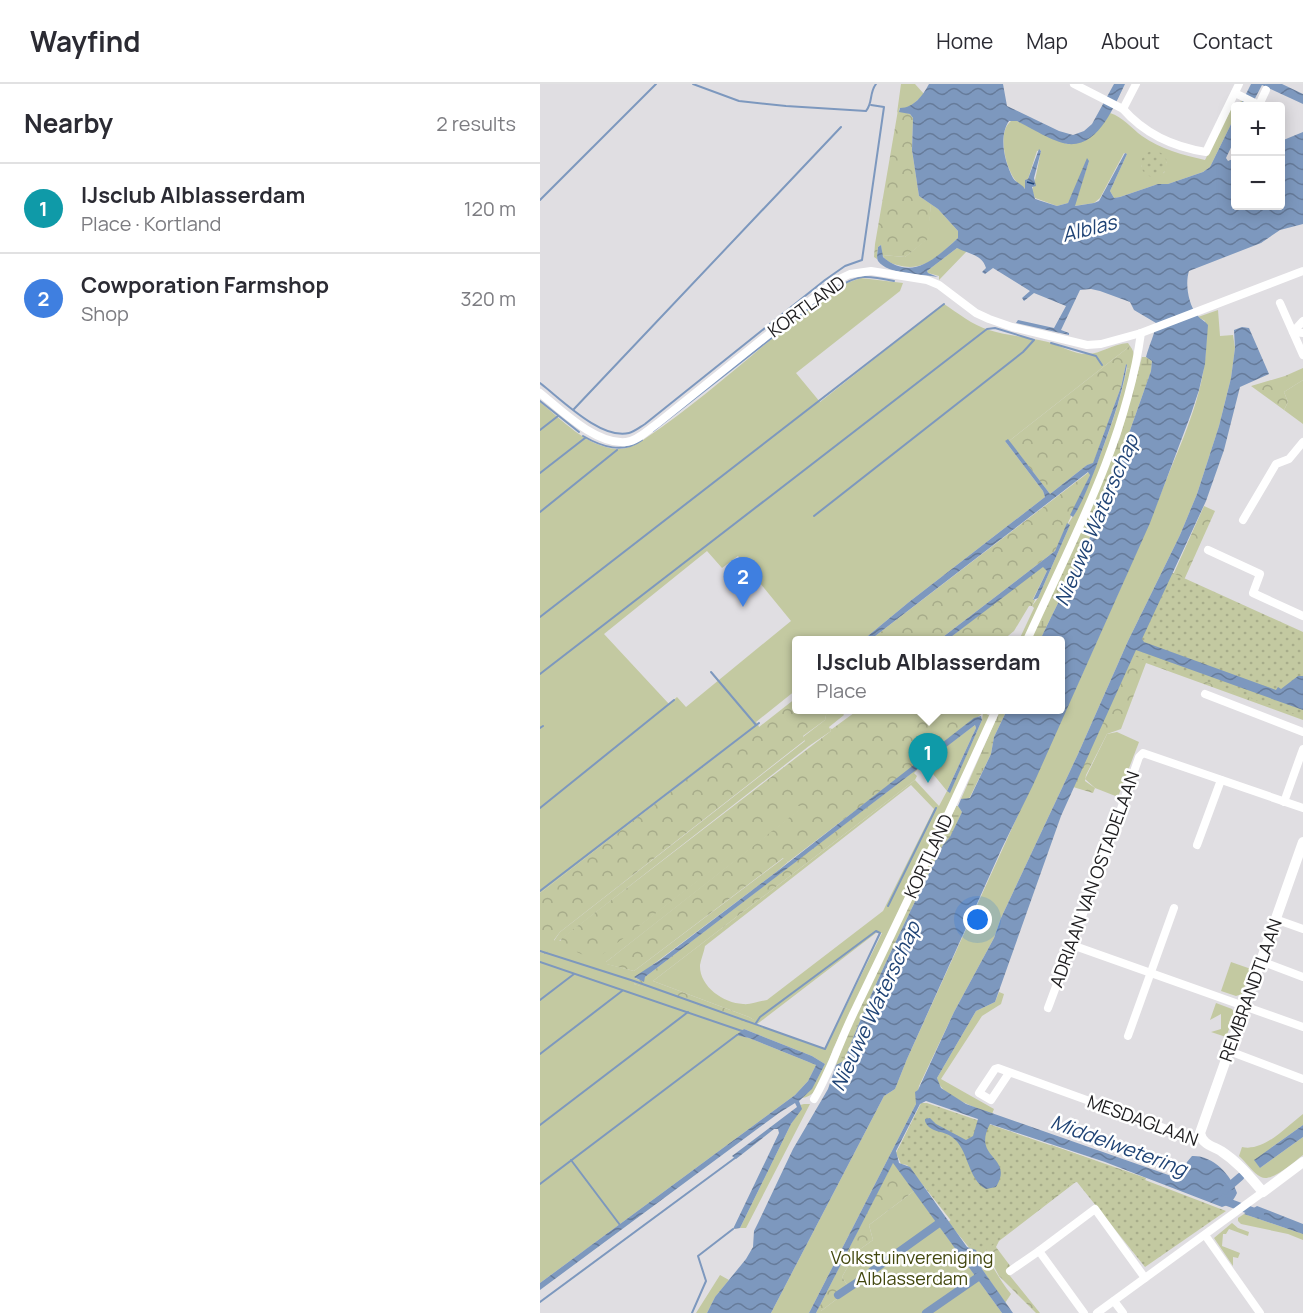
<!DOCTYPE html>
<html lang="en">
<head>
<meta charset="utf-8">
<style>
	body { margin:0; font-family:Manrope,sans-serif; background:#f7f7f7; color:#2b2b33 }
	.controls { position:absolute; right:18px; top:18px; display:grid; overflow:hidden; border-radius:6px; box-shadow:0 3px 15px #0003 }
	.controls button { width:54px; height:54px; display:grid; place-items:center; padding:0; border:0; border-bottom:2px solid #e1e1e2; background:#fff; color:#2b2b33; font:30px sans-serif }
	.you { position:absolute; left:438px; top:836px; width:21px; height:21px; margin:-15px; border:4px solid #fff; border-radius:50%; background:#1a73e8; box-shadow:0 0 0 9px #1a73e833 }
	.badge { display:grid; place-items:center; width:39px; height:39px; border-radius:50%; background:#6b7824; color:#fff; font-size:20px; font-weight:700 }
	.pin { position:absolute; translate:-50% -50px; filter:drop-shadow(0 2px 3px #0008) }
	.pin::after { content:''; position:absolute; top:32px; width:21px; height:18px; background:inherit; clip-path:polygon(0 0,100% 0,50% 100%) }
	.popup { position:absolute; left:252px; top:552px; width:273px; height:78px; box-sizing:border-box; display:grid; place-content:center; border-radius:6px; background:#fff; filter:drop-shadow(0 2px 4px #0005); font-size:20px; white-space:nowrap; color:#7c7c81 }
	.popup b { font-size:22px; color:#2b2b33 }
	.popup::after { content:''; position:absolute; left:50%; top:100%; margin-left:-12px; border:12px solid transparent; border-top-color:#fff }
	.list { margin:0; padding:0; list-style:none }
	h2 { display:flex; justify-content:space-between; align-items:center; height:78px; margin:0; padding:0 24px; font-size:26px }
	h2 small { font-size:20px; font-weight:400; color:#7c7c81 }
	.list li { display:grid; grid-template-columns:39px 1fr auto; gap:18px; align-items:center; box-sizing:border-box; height:90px; padding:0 24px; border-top:2px solid #e1e1e2 }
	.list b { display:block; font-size:22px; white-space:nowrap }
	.list p { margin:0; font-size:20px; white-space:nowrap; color:#7c7c81 }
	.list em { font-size:20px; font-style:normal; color:#7c7c81 }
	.map { position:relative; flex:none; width:763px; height:1229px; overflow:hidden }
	header { display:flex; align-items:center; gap:36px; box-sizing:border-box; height:84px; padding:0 30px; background:#fff; border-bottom:2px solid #e1e1e2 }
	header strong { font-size:28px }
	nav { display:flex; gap:33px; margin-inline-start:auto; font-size:21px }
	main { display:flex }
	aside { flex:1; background:#fff }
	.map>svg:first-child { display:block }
	.green { fill:#c3c9a1; fill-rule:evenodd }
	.forest { fill:url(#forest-crowns) }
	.wetland { fill:url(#wetland-marsh) }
	.park { fill:url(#park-dots) }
	.water { fill:url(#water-waves) }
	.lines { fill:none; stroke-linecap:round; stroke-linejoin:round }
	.stream { stroke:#7d98be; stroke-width:2 }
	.canal { stroke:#7d98be; stroke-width:8 }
	.ferry { stroke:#1f4375; stroke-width:1.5; stroke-dasharray:8 6; stroke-linecap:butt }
	.street { stroke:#fff; stroke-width:8 }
	.secondary { stroke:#fff; stroke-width:10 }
	.labels { text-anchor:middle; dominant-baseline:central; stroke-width:5; stroke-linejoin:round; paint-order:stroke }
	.street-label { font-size:18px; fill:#1e1d1f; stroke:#fff }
	.park-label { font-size:18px; fill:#43480f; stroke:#fff }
	.water-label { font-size:20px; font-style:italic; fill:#1f4375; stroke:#fff }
</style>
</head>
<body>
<header>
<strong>Wayfind</strong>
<nav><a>Home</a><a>Map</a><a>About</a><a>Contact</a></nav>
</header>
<main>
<aside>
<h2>Nearby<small>2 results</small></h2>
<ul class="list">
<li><span class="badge" style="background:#0f9aa8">1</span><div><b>IJsclub Alblasserdam</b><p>Place · Kortland</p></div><em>120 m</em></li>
<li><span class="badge" style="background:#3f7fe0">2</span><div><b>Cowporation Farmshop</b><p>Shop</p></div><em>320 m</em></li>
</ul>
</aside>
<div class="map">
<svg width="763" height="1229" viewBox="0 0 763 1229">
	<defs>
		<pattern id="forest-crowns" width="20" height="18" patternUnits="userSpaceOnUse" patternTransform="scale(1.5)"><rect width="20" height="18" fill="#c3c9a1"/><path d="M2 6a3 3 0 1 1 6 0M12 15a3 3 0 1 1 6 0" fill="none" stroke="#a7ac8a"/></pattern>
		<pattern id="wetland-marsh" width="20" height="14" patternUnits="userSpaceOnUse" patternTransform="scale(1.5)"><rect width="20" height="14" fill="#c3c9a1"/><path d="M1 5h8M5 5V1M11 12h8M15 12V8" fill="none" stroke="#a7ac8a"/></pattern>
		<pattern id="park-dots" width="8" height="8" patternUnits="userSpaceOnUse" patternTransform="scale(1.5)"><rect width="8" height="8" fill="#c3c9a1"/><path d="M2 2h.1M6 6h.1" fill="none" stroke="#a7ac8a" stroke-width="1.8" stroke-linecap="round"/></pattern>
		<pattern id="water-waves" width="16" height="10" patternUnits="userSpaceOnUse" patternTransform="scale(1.5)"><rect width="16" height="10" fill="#7d98be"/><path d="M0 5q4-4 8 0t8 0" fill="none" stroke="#667b9a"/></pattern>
	</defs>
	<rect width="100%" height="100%" fill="#e0dee2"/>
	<g class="green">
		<path d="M361 0H375L384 10 369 24H360L357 29Z"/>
		<path d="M701 17H703L700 22H696L695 32 670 83 663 88 628 100H618L580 113 574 114 570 107 587 70 584 69 560 114 554 119 534 122 549 77 528 119 517 122 495 114 492 106C495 100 499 76 501 66L497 67 488 95 485 96 487 101 484 105C483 103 477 99 475 96 465 82 457 48 471 37H477L527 60C549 59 559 46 570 29 583 33 591 44 602 52 620 65 643 71 665 76L694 19 698 21ZM605 71 627 78 624 89 608 91 601 82Z"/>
		<path d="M391 120 398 125 418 147V154C399 171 384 189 357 181 350 179 346 177 342 171L365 173 387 155Z"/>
		<path d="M417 164 427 167 399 196V192L388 189 387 187Z"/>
		<path d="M321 194 363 199 360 207 256 289 280 318 404 220C418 229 432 241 449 246 468 252 489 253 508 258 521 262 536 271 548 270 560 270 572 260 588 259L590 262 469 357H465L503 407 505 413 369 518 323 556H256V606L216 638 218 640 212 645 0 809V318C22 336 46 362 76 365 86 366 98 360 106 354 173 309 233 250 298 202ZM167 467 182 484 198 472 251 537 146 623 137 613 129 620 64 550Z"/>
		<path d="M678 226 680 252 693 251 695 264 691 294 679 342 657 410 640 451 588 557 538 670 461 834 454 854 414 928 379 1002 376 1020 269 1229H231L344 1012 355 1005 367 975C426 845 485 716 544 586 572 522 602 459 627 394 647 345 672 291 665 237L658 233Z"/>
		<path d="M587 284 592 286 576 343 552 407 484 556H479L494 524 492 522 498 514 530 441 528 440C541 422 548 402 556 382 569 349 580 318 587 284Z"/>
		<path d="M763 296V340L744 326 748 318 744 308Z"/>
		<path d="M287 626H301L304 631 289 643 291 647 269 662 19 857 100 841 255 721 265 722 66 878 67 880 94 887 244 774 248 778 235 789 95 894 100 896 94 900 214 936 209 933 113 897 375 696 399 722 407 707 384 679 435 641 436 644 407 707 410 708 442 636 443 629 438 626H454L452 630 443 628 450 632 408 727 293 965C287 981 283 1011 262 1014L272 1004 285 980 272 972 204 945 197 951 209 954 276 981 268 997 255 1011 0 1199V868L5 870 20 848 265 657 263 653 285 636ZM371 701 394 725 343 827 227 916C219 917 210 921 203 920 183 919 159 902 160 881 161 875 164 868 165 862ZM336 849H342L285 965 216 941Z"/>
		<path d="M577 648 599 658 578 713 555 704 545 695 567 650Z"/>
		<path d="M691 878 711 885 702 910 696 912 681 907Z"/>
		<path d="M459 908 464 910 461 920 442 932 401 995 454 1025 452 1030C436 1023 400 1013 397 994L436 927 455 918Z"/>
		<path d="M676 919 692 925 695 930 686 953 671 948 681 945V930L670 936Z"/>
		<path d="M264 1020H270L206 1144H200L251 1040 261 1025 260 1021Z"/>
		<path d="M763 1030V1041L732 1063 720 1084 763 1053V1071C754 1078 731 1099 721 1093 713 1089 706 1078 699 1072L702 1063C724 1068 746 1043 763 1030Z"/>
		<path d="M374 1107 462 1229H281V1227L310 1205 302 1193 316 1168 333 1156 329 1141Z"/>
		<path d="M420 1129C440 1154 450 1184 471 1210L465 1219 442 1185 441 1178 408 1138Z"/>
		<path d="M704 1130 763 1150V1156L748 1150 701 1140 698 1137V1134Z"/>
		<path d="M692 1139 698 1144 709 1148 708 1152 689 1145 686 1150H683L682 1162 700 1169 698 1174 693 1173V1182L674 1154Z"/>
		<path d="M180 1191 189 1196 175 1213 167 1229H156Z"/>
	</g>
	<g class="forest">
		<path d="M358 26 370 30 373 34 372 66 379 112 391 120 388 155 365 173 342 171 341 161 338 163 337 175 334 173 335 160Z"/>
		<path d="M590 262C596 269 594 278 592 286L587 284 586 280 581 303 553 380 547 381 510 410 469 357Z"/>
		<path d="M763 284V296L744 308 748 318 744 326 711 302 745 292Z"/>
		<path d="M549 388 550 391 515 467 399 556H330Z"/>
		<path d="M664 422 675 427 644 496 633 491Z"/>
		<path d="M500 483H506L507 487 493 515 495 516 492 522H489L474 547 463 556H407Z"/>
		<path d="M596 565 763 626V636L606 579 581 645 567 650 546 691 545 697 555 704 553 709 533 703Z"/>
		<path d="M256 614V626H287L285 636 263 652 265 656 20 848 14 856V862L5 870 0 868V809L218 640 219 643Z"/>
		<path d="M318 626H438L443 629 248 778 243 774 94 887 66 880V878L264 722H255L59 873 50 874 19 860 22 854 291 647 290 644 292 645Z"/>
		<path d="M381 682 374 689 377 692 375 696 113 897 209 933 214 936 215 941 94 900 100 896 103 897 105 893Z"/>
		<path d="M511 1061 606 1094 599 1113 541 1094 459 1157 456 1163 471 1183 466 1187 500 1229H496L459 1192 442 1160Z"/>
		<path d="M353 1078 374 1107 329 1141 333 1156 316 1168 302 1193 310 1205 281 1227V1229H276Z"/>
	</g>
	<g class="wetland">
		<path d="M602 273H606L612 277 611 287 558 437 500 556H491L580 353Z"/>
		<path d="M460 626H467L454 653 451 670 429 715H421Z"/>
		<path d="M416 722H418L422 728 410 754 403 761C368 832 332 903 304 977L296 981 305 955Z"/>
	</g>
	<g class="park">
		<circle cx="614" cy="80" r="13"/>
		<path d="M624 485 763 548V633L583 568Z"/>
		<path d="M381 1019H387L545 1073 686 1127 605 1183 537 1098 531 1099 439 1172 367 1081 361 1080 356 1069Z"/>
	</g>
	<g class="water">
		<path d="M389 0H463L467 22 519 47 533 51 544 47 552 40 574 0H585C574 22 559 63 528 60 513 58 491 44 477 37H469C458 53 465 79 473 94 476 99 482 100 485 105V96L488 95 499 65 501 67 494 94 496 102 492 103 495 115 517 122 528 119 547 74 549 77 535 122 554 119 559 117 585 69 587 70 570 107 574 114 580 113 618 100H628L663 88 670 83 695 32V55L686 74 688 77 695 74 696 122H740L741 57 763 48V140L740 146 721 159 649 187C645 199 648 220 657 231 660 235 665 237 668 241L665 280 659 306 651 330 610 439 493 701 462 764 367 975 355 1005 344 1012 231 1229H167L175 1213 206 1175 213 1163 214 1147 218 1139 253 1065 288 1005 296 981 304 977C332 903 368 832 403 761L410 753 422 728 418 722 421 715 430 714 451 670 454 653 467 626H520V556H500L558 437 611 287 612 277 606 273C609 261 615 250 616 239L594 226 590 218 560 207 551 205 540 206 521 246 529 249V251L476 239 478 236 514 244 526 222 494 209 484 217 482 214 490 207 453 184 445 190 442 188 446 184C442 170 428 170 417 164L387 187 388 189 398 193C382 190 348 191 338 177 336 173 338 168 338 163L341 161 343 173C372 198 396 174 418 154V147L398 125 379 112 372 66 373 34 370 30 359 28 360 24C374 24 383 11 389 0Z"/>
		<path d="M711 0H742L763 10V20L722 1 711 22H700Z"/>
		<path d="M702 243 709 244 729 290 700 303 684 366 666 417 602 555 604 558 736 606 738 603 741 605 758 592H763V626L596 566 521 732 455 918 436 927 397 994 401 1004 426 1020 637 1094 641 1093 647 1078 652 1072C672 1071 691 1090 697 1109 694 1116 690 1121 682 1123L565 1078 450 1040C431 1075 475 1072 456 1103L446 1105C427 1095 429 1065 412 1053 403 1046 389 1049 385 1037V1035L390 1034 396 1040 426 1056 433 1052 438 1035 386 1017 380 1020 356 1067 359 1079 370 1083 427 1163 436 1166 442 1185 473 1229H462L353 1079 276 1229H269L376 1020 375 1008 378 1006 414 928 454 854 461 834 538 670 588 557 640 451 657 410 679 342 691 294 695 264 694 246Z"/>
		<path d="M586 280 587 281C581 317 568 349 556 383 549 400 543 418 533 433L530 431 550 391 548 388 330 556H323L369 518 505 413 503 407 465 357 468 355 510 410 547 381 553 379 581 303Z"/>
		<path d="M527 439 530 441 498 514 493 516 507 487 503 483 407 556H399L515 467Z"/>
		<path d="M441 632 442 636 410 709 407 707 436 644 435 641 105 893 104 898 94 893 120 876 235 789 434 634Z"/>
		<path d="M204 945 272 972 285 980 272 1005 259 1017 262 1025 251 1040 200 1144 193 1145 239 1049 238 1045H234L196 1075 192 1072 257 1023 255 1019 239 1029 0 1206V1199L255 1011 268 997 276 981 209 954 196 951Z"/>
		<path d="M763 1041V1053L720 1084 714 1076Z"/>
		<path d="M717 1122 763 1140V1150L704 1130Z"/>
	</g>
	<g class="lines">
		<g class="stream">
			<path d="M153 0 199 17 246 22 326 27C333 19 329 9 336 0"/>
			<path d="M0 116 116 0"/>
			<path d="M511 259 556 272 562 281"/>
			<path d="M0 299C21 315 61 356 89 349 94 348 100 343 105 340L285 196 305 182 322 176 344 23 331 21"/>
			<path d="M0 317 39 348"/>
			<path d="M34 325 301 43"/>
			<path d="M0 346 18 332"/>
			<path d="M113 347 294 205C319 190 325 191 354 197"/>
			<path d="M43 352C62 363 83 370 102 356"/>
			<path d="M0 389 45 354"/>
			<path d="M0 428 77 366"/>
			<path d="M0 533 404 220"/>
			<path d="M171 588 216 641"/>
			<path d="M0 590 447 245 455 244 494 256 483 268 274 432"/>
			<path d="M0 644 3 642"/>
			<path d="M0 724 134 616"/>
			<path d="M0 807 219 639"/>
			<path d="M348 822 396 724"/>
			<path d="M0 867 94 897 285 965 340 849 336 847 220 933 216 939"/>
			<path d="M0 878 202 947"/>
			<path d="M0 916 34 890"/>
			<path d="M0 970 82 907"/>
			<path d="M0 1041 148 928"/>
			<path d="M31 1076 80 1141"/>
			<path d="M0 1100 197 951"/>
			<path d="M0 1218 195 1074"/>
			<path d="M152 1229 166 1197 158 1172 193 1145"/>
		</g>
		<g class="canal">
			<path d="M685 1106 700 1093"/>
			<path d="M682 1116 720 1130"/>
			<path d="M332 1187 402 1137"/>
			<path d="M298 1211 322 1195"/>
			<path d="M386 1229 441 1191"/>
		</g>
		<path class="ferry" d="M487 98 494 100"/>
		<g class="street">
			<path d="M534 0 583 25"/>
			<path d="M596 0 583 25C604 49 634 63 666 68L699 0"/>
			<path d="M695 9 719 21 726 6"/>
			<path d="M740 219 763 271"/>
			<path d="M763 237 753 248 763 249"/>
			<path d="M0 309C21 326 56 361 86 358 98 357 109 345 118 339L295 197 310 190 331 187 387 196 399 201 436 229 449 235 472 243 547 261 561 260 601 249 763 187"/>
			<path d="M703 436 736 380 749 375 763 358"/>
			<path d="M668 466 720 490 713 509 763 532"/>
			<path d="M487 556C532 457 586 358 601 249"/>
			<path d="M665 610 763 648"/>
			<path d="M744 718 763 665"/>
			<path d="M657 761 681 696"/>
			<path d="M735 835 763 845"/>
			<path d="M532 861 763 943"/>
			<path d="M721 877 763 893"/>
			<path d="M508 924 566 768 599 673 603 669 763 724"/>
			<path d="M588 952 634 824"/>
			<path d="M689 967 763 995"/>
			<path d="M469 989 451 1016 439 1009 455 985 458 984 649 1053 661 1054"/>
			<path d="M274 1015C291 986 301 954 316 924 364 825 411 725 456 626"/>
			<path d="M665 1151 720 1229"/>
			<path d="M470 1187 499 1167"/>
			<path d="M574 1217 583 1229"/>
			<path d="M544 1229 499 1167 555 1125 605 1194"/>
			<path d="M557 1229 723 1108"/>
		</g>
		<path class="secondary" d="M763 758 660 1049C662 1060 672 1062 681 1067 698 1078 710 1093 723 1108L763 1078"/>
	</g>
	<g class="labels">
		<g class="street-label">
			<text transform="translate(266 222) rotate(-36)">KORTLAND</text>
			<text transform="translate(388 772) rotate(-65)">KORTLAND</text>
			<text transform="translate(554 795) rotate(-70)">ADRIAAN VAN OSTADELAAN</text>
			<text transform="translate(710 906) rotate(-70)">REMBRANDTLAAN</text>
			<text transform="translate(603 1036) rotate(20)">MESDAGLAAN</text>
		</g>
		<g class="park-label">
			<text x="372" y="1173">Volkstuinvereniging<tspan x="372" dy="21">Alblasserdam</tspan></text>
		</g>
		<g class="water-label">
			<text transform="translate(549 144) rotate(-14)">Alblas</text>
			<text transform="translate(556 436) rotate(-67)">Nieuwe Waterschap</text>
			<text transform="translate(335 922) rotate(-65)">Nieuwe Waterschap</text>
			<text transform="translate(579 1061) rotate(20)">Middelwetering</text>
		</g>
	</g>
</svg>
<div class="controls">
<button>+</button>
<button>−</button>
</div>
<div class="you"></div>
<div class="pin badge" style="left:388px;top:699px;background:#0f9aa8">1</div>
<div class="popup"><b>IJsclub Alblasserdam</b>Place</div>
<div class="pin badge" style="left:203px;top:523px;background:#3f7fe0">2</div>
</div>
</main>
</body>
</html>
